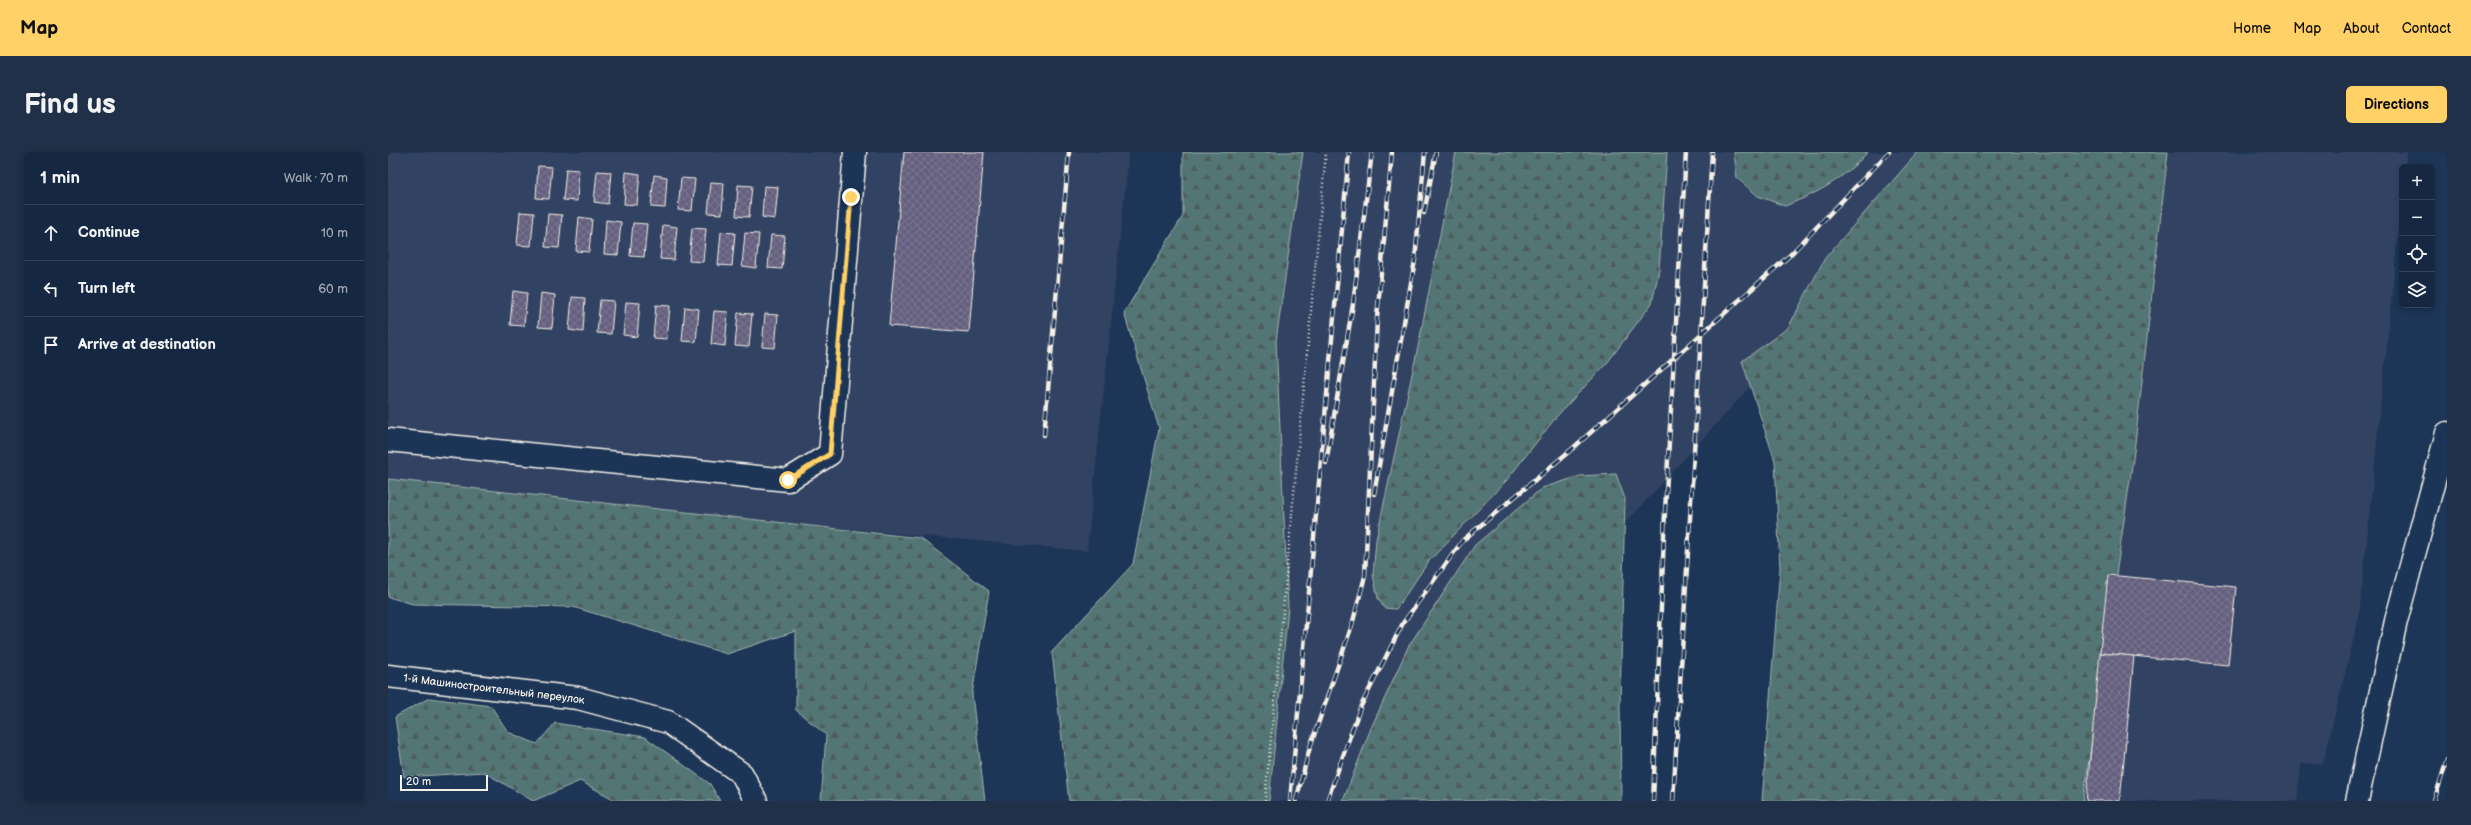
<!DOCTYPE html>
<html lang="en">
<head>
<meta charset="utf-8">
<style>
	body { margin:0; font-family:"Balsamiq Sans",sans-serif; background:#1f3048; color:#f1f3f6 }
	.controls { position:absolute; right:12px; top:12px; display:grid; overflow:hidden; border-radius:6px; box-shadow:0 2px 6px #0003 }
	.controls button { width:36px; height:36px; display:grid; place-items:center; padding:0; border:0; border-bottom:1px solid #35445a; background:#162841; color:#f1f3f6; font:20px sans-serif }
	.scale { position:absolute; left:12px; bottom:10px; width:88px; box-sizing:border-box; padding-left:4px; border:2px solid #f4f1e8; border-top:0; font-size:11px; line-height:14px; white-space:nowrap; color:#f4f1e8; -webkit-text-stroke:3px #1d3557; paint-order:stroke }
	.stop { position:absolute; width:12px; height:12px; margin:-9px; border:3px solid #ffd166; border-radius:50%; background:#fff }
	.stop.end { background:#ffd166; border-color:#fff; box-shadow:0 1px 4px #0008 }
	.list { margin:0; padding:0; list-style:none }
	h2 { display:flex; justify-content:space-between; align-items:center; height:52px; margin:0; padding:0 16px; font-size:17px }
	h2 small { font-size:13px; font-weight:400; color:#9ea6b1 }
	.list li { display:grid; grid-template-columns:26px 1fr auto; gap:12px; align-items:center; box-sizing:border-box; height:56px; padding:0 16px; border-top:1px solid #35445a }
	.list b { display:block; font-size:15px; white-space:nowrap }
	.list em { font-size:13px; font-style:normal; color:#9ea6b1 }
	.icon { flex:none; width:22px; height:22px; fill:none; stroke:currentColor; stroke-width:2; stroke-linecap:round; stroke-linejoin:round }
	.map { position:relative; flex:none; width:2059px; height:649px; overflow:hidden; border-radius:6px }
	header { display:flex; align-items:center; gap:24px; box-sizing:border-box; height:56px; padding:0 20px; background:#ffd166; color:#111 }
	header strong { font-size:19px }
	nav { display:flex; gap:22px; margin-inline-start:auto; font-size:14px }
	.intro { display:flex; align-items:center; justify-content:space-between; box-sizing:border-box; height:96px; padding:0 24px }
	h1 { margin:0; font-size:28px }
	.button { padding:10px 18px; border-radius:6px; background:#ffd166; color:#111; font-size:14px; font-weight:700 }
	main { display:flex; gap:24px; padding:0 24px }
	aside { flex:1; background:#162841; border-radius:6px; box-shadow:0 2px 6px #0003 }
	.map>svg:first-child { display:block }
	.built { fill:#334263 }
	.forest { fill:url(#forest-firs); stroke:#a3b3ae }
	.building { fill:url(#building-cross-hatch); stroke:#f4f1e8 }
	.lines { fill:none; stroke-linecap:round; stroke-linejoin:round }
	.minor-casing { stroke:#f4f1e8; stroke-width:25 }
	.path { stroke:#f4f1e8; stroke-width:2.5; stroke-dasharray:1 3; stroke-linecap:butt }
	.minor { stroke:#1d3557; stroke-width:22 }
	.rail-casing { stroke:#f4f1e8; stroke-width:4.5 }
	.rail { stroke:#1d3557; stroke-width:3; stroke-dasharray:9; stroke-linecap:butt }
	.route { stroke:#ffd166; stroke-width:5 }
	.labels { text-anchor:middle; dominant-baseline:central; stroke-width:3; stroke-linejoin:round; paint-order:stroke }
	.street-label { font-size:11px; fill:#f4f1e8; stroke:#1d3557 }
</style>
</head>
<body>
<header>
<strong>Map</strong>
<nav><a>Home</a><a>Map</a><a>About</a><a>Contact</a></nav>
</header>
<div class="intro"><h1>Find us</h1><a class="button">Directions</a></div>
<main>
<aside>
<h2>1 min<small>Walk · 70 m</small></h2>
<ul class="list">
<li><svg class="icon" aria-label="ahead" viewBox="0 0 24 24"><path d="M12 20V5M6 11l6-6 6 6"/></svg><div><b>Continue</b></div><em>10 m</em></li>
<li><svg class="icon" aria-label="left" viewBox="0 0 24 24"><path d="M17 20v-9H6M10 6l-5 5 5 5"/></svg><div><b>Turn left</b></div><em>60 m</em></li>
<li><svg class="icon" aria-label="arrive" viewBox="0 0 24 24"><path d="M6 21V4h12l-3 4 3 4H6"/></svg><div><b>Arrive at destination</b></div></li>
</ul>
</aside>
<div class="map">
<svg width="2059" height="649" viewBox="0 0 2059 649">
	<defs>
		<pattern id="forest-firs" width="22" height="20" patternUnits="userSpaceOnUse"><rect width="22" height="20" fill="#527575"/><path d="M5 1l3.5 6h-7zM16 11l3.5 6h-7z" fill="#4d5c5b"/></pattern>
		<pattern id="building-cross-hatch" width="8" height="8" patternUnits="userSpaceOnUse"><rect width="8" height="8" fill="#65617f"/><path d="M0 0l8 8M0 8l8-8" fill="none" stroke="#7c7891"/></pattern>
	</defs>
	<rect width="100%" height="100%" fill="#1d3557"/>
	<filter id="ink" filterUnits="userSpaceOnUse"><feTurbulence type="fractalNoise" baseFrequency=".025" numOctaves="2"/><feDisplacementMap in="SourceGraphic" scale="8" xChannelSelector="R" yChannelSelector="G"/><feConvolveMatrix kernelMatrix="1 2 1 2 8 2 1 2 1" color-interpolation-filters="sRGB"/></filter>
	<g filter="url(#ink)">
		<g class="built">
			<path d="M0 0H741L699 399 0 335Z"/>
			<path d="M853 0H1577L1021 608 1016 649H796Z"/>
			<path d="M1767 0H2019L2017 15H2014V44L1971 465 1935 611 1913 612 1909 649H1680Z"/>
		</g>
		<g class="forest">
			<path d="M795 0H915L888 189 900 456 881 649H681L664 500 745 412 771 276 736 161 795 64Z"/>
			<path d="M1068 0H1279L1271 118 1264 151 1219 211 1169 264 1118 329 1041 409 1008 457 996 456 990 446 985 423 988 388 1031 190Z"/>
			<path d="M1346 0H1480C1454 28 1432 40 1397 54L1370 44 1349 26Z"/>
			<path d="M1530 0H1780L1746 300 1695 649H1374L1392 416 1387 309 1354 209 1400 176 1437 106Z"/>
			<path d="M1228 322 1237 347 1232 552 1233 649H955L983 576 1020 495 1087 393 1154 336 1192 324Z"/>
			<path d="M0 327 532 386 601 439 584 543 597 649H433L438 583 408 558V479L339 502 185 455 25 452 0 445Z"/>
			<path d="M41 546 103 554 120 580 149 592 167 571 257 585 322 632 332 649H229L192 629 145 649 96 620 16 625 7 565Z"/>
		</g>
		<g class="building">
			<path d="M516 0H596L581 180 501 174Z"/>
			<path d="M150 14 164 15 161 47 148 46Z"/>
			<path d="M178 17 191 18 189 49 175 48Z"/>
			<path d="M209 19 223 20 220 52 206 50Z"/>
			<path d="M238 20 252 22 249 53 236 52Z"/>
			<path d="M266 23 279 25 277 56 263 55Z"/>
			<path d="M293 26 307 27 304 59 290 58Z"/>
			<path d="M323 30 336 31 334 62 320 61Z"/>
			<path d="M350 33 364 34 361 65 348 64Z"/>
			<path d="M376 34 390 35 387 67 374 65Z"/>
			<path d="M132 60 146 61 143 94 129 93Z"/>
			<path d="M160 62 174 63 171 96 157 95Z"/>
			<path d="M191 65 204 67 201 100 188 99Z"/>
			<path d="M218 68 233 70 230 103 216 102Z"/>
			<path d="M245 71 259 72 256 105 242 104Z"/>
			<path d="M275 73 289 75 286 108 272 107Z"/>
			<path d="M304 76 318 77 315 110 301 109Z"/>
			<path d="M333 80 347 81 344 114 330 113Z"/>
			<path d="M357 81 371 82 368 116 354 114Z"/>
			<path d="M383 83 397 84 394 117 380 116Z"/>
			<path d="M125 139 139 141 136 174 122 173Z"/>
			<path d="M153 141 167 143 164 176 150 175Z"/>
			<path d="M184 145 197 146 195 180 181 178Z"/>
			<path d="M212 148 226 149 223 182 209 181Z"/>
			<path d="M238 150 252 151 249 185 235 183Z"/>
			<path d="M268 153 282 154 279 187 265 186Z"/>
			<path d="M297 155 311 157 308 190 294 189Z"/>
			<path d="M326 159 340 160 337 194 323 192Z"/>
			<path d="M350 161 364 162 361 195 347 194Z"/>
			<path d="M377 162 390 163 387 196 374 195Z"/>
			<path d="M1720 423 1848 435 1840 513 1712 501Z"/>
			<path d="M1712 501 1746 504 1732 649H1698Z"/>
		</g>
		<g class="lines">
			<g class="minor-casing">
				<g id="minor">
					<path d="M0 288 400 328 442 302 467 0"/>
					<path d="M0 524 190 546 280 570 354 622 368 649"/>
					<path d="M1969 649 2008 469 2059 281"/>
				</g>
			</g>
			<path class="path" d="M877 649 938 0"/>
			<use href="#minor" class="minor"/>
			<g class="rail-casing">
				<g id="rail">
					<path d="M1036 61 1048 0"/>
					<path d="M656 283 681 0"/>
					<path d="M938 311 965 152 984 0"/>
					<path d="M986 342 1027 108 1037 0"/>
					<path d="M902 649 961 0"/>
					<path d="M908 649 922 595 964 473 977 424 989 166 1004 0"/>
					<path d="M939 649 972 556 1015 471 1075 388 1184 297 1401 104 1501 0"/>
					<path d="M1265 649 1277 359 1298 0"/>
					<path d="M1285 649 1324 0"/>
					<path d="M2046 649 2059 608"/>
				</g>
			</g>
			<use href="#rail" class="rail"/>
		</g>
	</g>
	<g class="lines" filter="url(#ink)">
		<path class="route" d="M400 328 442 302 463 45"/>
	</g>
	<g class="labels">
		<g class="street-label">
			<text transform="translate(106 537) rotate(7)">1-й Машиностроительный переулок</text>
		</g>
	</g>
</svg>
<div class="controls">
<button>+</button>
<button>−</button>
<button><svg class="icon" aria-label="locate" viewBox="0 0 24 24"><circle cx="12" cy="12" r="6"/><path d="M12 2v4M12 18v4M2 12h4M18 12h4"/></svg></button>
<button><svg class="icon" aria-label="layers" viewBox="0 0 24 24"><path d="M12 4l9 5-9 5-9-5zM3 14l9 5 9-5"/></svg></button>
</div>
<div class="scale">20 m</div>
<div class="stop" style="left:400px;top:328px"></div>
<div class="stop end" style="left:463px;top:45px"></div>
</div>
</main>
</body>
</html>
